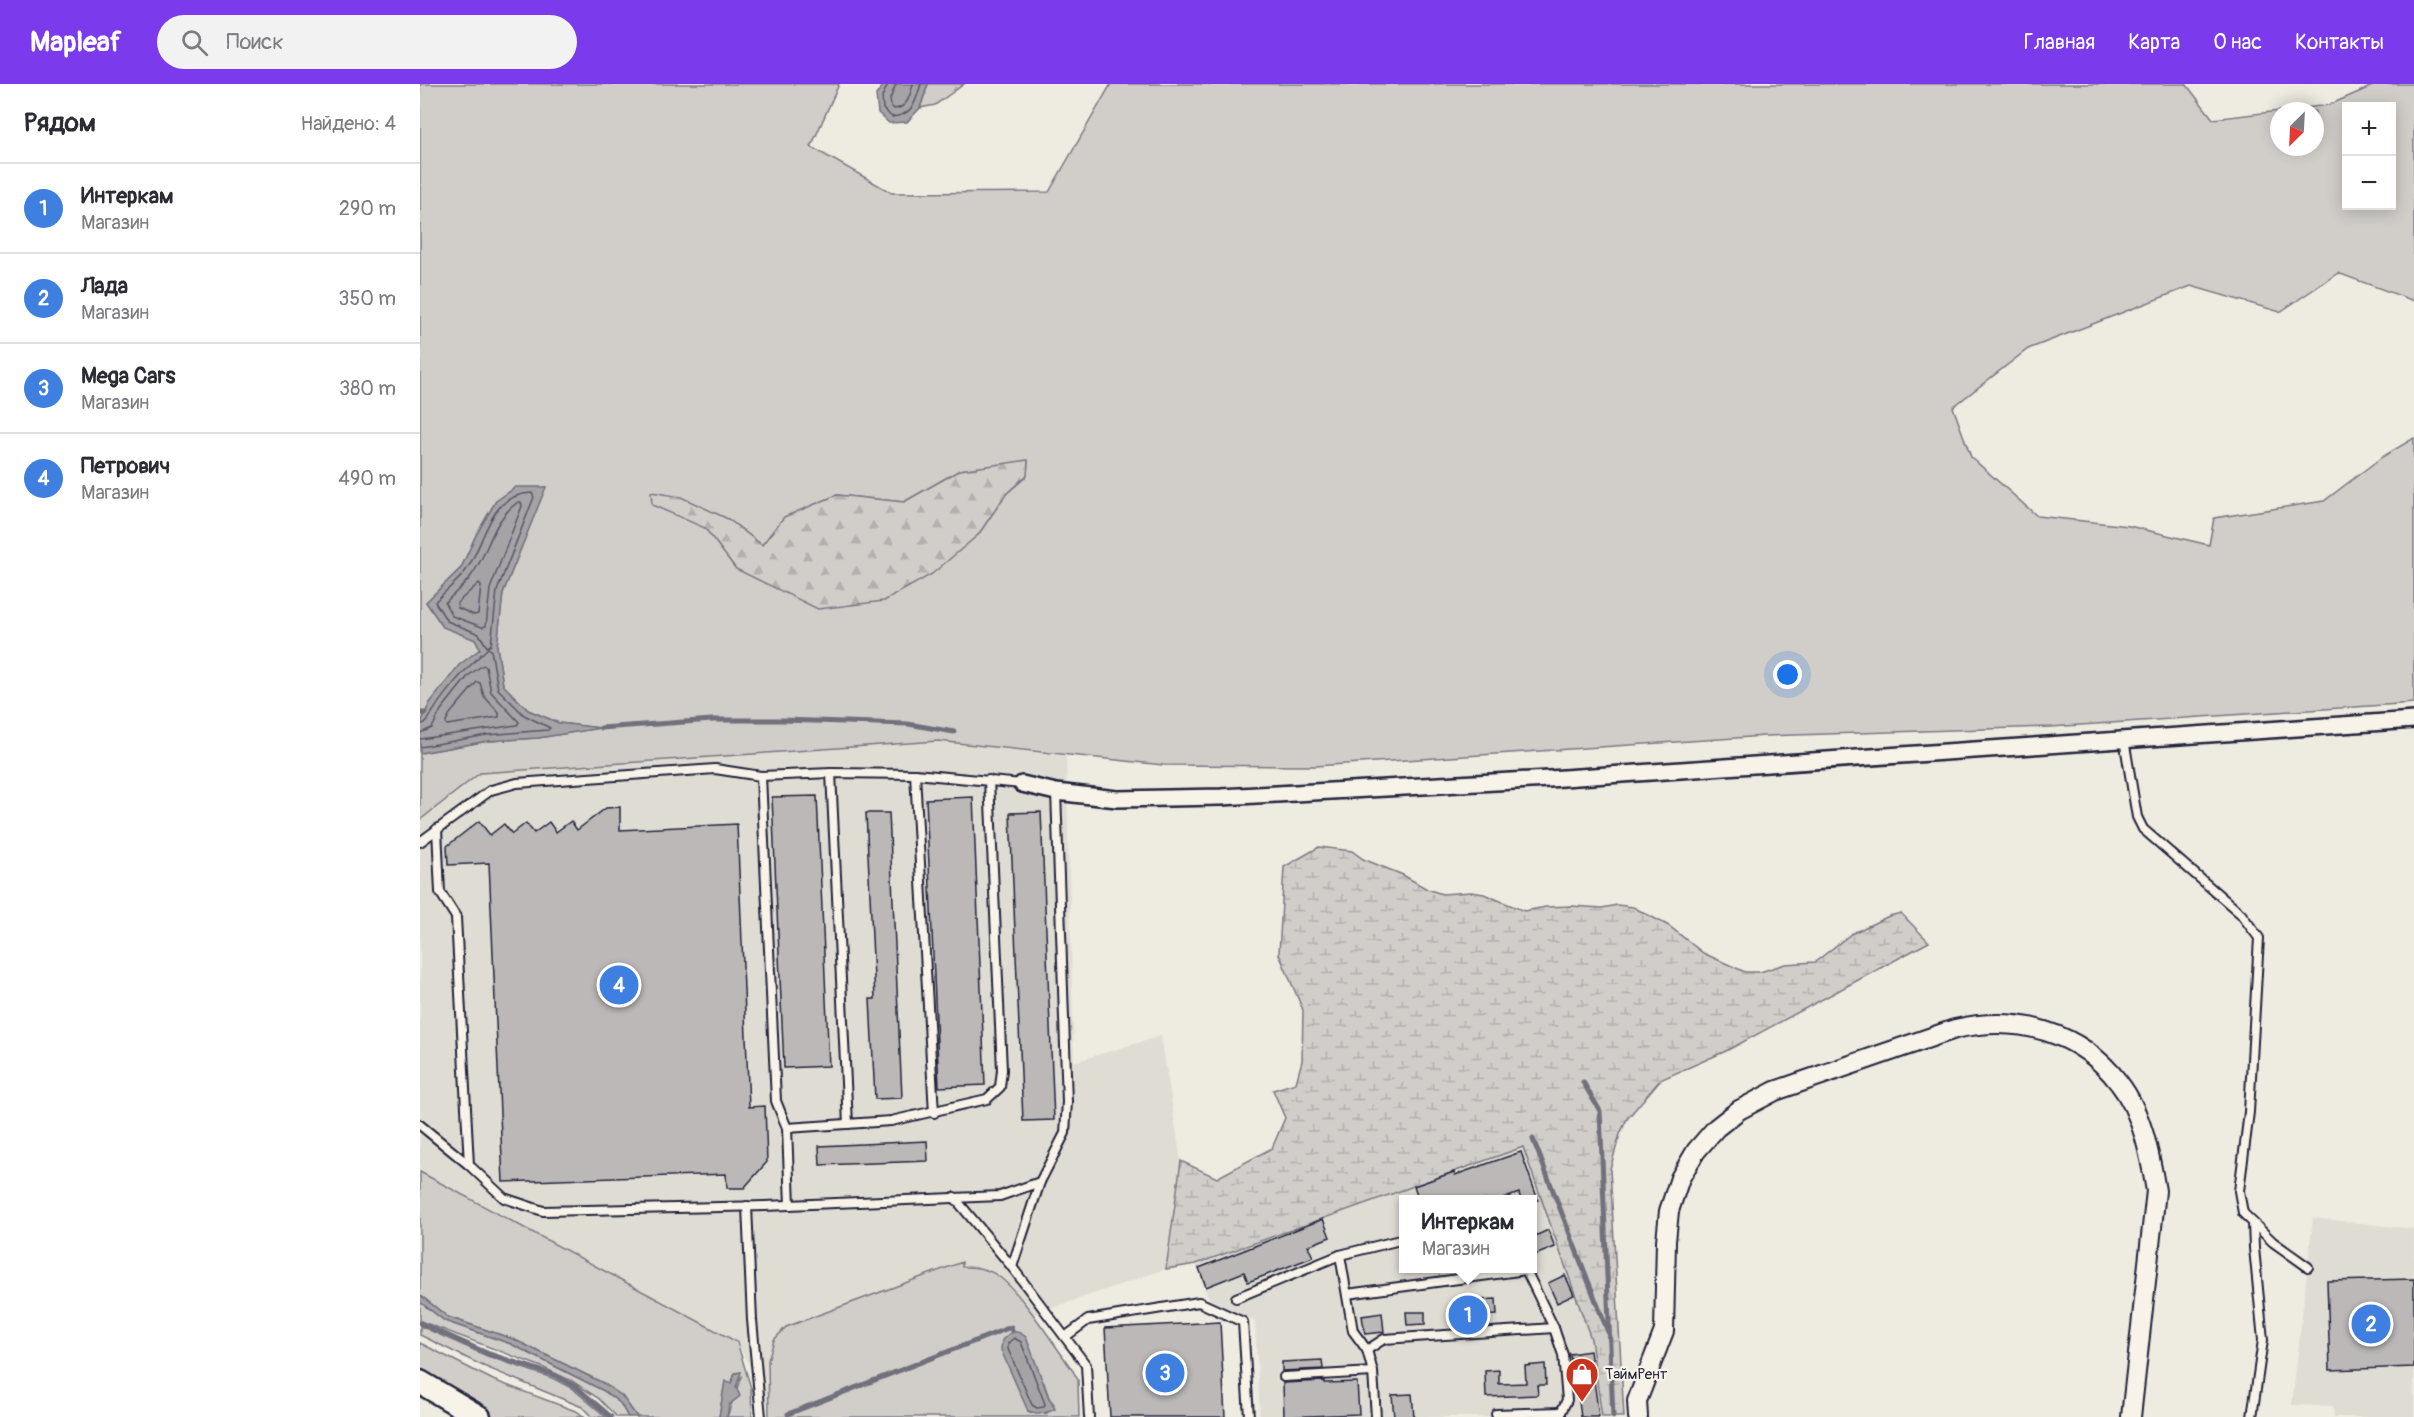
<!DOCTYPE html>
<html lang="ru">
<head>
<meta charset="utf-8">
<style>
	body { margin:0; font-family:Pangolin,sans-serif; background:#f2f2f3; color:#2b2b33 }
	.controls { position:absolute; right:18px; top:18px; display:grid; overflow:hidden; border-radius:0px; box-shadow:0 3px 15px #0003 }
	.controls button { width:54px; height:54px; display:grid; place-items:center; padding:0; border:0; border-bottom:2px solid #e1e1e2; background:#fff; color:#2b2b33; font:30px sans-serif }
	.compass { position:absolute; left:1850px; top:18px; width:54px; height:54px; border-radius:50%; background:#fff; box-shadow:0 3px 15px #0003; rotate:204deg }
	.you { position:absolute; left:1368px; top:591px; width:21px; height:21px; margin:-15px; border:4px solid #fff; border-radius:50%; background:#1a73e8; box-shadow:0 0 0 9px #1a73e833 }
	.badge { display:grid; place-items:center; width:39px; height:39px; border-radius:50%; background:#7c3aed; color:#fff; font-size:20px; font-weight:700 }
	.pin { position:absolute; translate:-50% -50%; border:3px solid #fff; box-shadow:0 2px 6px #0006 }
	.popup { position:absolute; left:979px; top:1111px; width:138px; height:78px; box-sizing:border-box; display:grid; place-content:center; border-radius:0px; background:#fff; filter:drop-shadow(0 2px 4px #0005); font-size:20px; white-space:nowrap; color:#7c7c81 }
	.popup b { font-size:22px; color:#2b2b33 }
	.popup::after { content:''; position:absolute; left:50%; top:100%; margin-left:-12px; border:12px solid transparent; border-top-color:#fff }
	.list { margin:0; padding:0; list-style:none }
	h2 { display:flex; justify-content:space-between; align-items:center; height:78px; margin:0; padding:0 24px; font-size:26px }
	h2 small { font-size:20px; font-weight:400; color:#7c7c81 }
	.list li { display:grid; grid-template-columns:39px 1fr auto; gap:18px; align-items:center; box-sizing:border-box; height:90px; padding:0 24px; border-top:2px solid #e1e1e2 }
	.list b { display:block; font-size:22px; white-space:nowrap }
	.list p { margin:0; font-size:20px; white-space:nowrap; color:#7c7c81 }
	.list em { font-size:20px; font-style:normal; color:#7c7c81 }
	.icon { flex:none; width:33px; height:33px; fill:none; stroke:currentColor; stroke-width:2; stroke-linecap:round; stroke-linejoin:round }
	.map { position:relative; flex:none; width:1994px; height:1333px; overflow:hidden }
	header { display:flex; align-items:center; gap:36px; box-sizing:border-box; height:84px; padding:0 30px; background:#7c3aed; color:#fff }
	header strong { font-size:28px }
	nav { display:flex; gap:33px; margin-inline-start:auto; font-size:21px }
	.search { width:420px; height:54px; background:#f2f2f3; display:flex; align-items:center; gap:15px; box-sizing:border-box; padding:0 21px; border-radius:33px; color:#7c7c81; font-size:22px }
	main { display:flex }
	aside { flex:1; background:#fff }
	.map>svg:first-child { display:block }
	.built { fill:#dfdcd4; fill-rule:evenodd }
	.grass { fill:#d1cdc9; stroke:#7a7882; stroke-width:1.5; fill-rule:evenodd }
	.forest { fill:url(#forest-firs); stroke:#7a7882; stroke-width:1.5 }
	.wetland { fill:url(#wetland-marsh); stroke:#7a7882; stroke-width:1.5 }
	.water { fill:#a6a3a6; stroke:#716f7b; stroke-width:1.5 }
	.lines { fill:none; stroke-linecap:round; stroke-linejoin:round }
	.shore { stroke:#575666; stroke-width:1.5 }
	.stream { stroke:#716f7b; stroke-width:5 }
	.building { fill:#bbb8b7; stroke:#22223b; stroke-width:1.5 }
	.service-casing { stroke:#22223b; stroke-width:12 }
	.minor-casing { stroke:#22223b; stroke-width:20 }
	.tertiary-casing { stroke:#22223b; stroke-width:22 }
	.primary-casing { stroke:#22223b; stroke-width:27 }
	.service { stroke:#f7f3e8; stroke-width:8 }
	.minor { stroke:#f7f3e8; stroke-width:15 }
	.tertiary { stroke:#f7f3e8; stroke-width:18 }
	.primary { stroke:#f7f3e8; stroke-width:22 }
	.labels { text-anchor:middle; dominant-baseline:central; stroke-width:4.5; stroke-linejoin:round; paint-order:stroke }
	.poi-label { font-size:15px; fill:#22223b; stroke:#f7f3e8; text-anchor:start }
</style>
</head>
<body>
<header>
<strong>Mapleaf</strong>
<div class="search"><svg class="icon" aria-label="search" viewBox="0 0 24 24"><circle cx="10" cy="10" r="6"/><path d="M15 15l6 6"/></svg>Поиск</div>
<nav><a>Главная</a><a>Карта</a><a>О нас</a><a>Контакты</a></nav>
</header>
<main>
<aside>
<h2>Рядом<small>Найдено: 4</small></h2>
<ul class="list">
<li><span class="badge" style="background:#3f7fe0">1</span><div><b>Интеркам</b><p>Магазин</p></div><em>290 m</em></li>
<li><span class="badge" style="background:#3f7fe0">2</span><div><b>Лада</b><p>Магазин</p></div><em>350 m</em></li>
<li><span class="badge" style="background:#3f7fe0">3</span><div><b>Mega Cars</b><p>Магазин</p></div><em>380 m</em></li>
<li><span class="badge" style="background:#3f7fe0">4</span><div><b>Петрович</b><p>Магазин</p></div><em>490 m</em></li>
</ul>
</aside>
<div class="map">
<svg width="1994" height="1333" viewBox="0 0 1994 1333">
	<defs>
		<pattern id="forest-firs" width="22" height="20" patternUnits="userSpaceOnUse" patternTransform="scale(1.5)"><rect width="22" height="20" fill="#d1cdc9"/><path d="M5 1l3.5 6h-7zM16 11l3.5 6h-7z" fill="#b3b0ae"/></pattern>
		<pattern id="wetland-marsh" width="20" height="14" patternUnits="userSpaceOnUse" patternTransform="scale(1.5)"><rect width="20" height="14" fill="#d1cdc9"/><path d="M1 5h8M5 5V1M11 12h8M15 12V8" fill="none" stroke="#b3b0ae"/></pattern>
	</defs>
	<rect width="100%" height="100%" fill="#eeebe1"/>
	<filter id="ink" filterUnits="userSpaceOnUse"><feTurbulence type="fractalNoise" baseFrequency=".0167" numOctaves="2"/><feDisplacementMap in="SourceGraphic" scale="12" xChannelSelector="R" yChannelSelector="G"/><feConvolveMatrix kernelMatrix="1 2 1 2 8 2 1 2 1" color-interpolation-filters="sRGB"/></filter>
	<g filter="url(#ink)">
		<g class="built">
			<path d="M518 657 646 672 654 978 741 952 761 1077 746 1185 349 1321 317 1258 0 1088V736L60 689Z"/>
			<path d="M1103 1062 1171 1255 1182 1333H840L835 1237 789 1215 776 1180ZM984 1116H1112V1184H984Z"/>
			<path d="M1893 1134 1994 1145V1333H1914L1913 1322 1872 1321Z"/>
		</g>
		<g class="grass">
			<path d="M0 0H419L391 63 472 109 629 108 691 0H1766L1793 35 1859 27V63H1895V27H1859L1909 21 1957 0H1994V217L1918 189 1860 228 1771 202 1608 265 1533 323 1551 373 1617 432 1709 442 1789 461 1794 434 1904 417 1962 373 1994 354V619L1630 643 1345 652 895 682 743 681 518 657 60 689 0 736V669L68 657 118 654 178 644 139 639 108 626 83 601 77 562 83 509 125 403 76 417 56 451 41 484 6 518 23 543 56 556 60 565 10 619 0 641ZM1926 22H1972V122H1926ZM608 377 607 392 586 410 558 451 316 485 285 444 308 435 342 461 364 433 417 411 484 418 540 386Z"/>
			<path d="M0 1088 317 1258 331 1304 332 1333H307L321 1293 311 1301 305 1298 299 1333H217L202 1312 183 1299 93 1255 28 1233 0 1211Z"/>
			<path d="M542 1178V1183C555 1183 567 1184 578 1192 600 1207 636 1263 653 1287L658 1296 659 1333H349L348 1276 354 1256 366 1243ZM624 1299 629 1314 634 1320 627 1329 616 1330 608 1327Z"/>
			<path d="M0 1218 25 1237 91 1260 184 1307 200 1319 208 1333H197L178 1314 152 1297 122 1283 3 1238 0 1236Z"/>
			<path d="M0 1242 67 1272 132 1294 153 1305 186 1333H172L162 1323 61 1281 0 1251Z"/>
			<path d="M0 1259 73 1296 158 1328 164 1333H73L0 1292Z"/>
		</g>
		<g class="forest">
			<path d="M508 0H544L515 21 500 24Z"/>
			<path d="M608 376 607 391 586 410 558 451 512 490 464 517 398 525 316 485 285 444 232 421 231 408 261 413 308 435 342 461 364 433 417 411 484 418 540 386Z"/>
		</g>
		<path class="wetland" d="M899 763 932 767 943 775 983 791 1007 805 1022 810 1051 808 1064 810 1104 827 1126 823 1152 822 1182 824 1197 821 1213 823 1249 842 1283 869 1325 888H1340L1365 880 1395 878 1431 850 1469 832 1481 829 1509 858 1306 967 1240 996 1207 1035 1200 1050 1190 1085 1204 1333H1182L1171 1255 1103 1063 776 1180 746 1185 761 1077 797 1094 852 1064 865 1034 853 1006 876 999 882 977 883 926 859 870 864 783Z"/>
		<g class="water">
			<path d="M464 0H508L500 24 487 38 469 39 458 29 456 11Z"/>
			<path d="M96 403H126L83 509 77 562 83 601 108 626 139 639 181 644 118 654 68 657 0 669V641L10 619 39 581 60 565 56 556 23 543 6 518 41 484 56 451 76 417Z"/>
			<path d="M0 1211 28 1233 93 1255 183 1299 202 1312 217 1333H208L200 1319 184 1307 91 1260 25 1237 0 1218Z"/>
			<path d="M592 1247 600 1249 606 1253 629 1314 635 1325C625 1330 618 1331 608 1327L581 1266 582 1256Z"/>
			<path d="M321 1288 316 1303 320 1312 309 1321 307 1333H299L305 1297 311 1300 315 1289Z"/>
		</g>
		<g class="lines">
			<g class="shore">
				<path d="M468 0 462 13 463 25 472 33C494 31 495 18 501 0"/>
				<path d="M476 0 470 15 471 22 474 25C488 24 490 11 493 0"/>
				<path d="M112 409 114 413 77 507 71 561 67 563 59 550 27 537 15 518C24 508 36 499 44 489 66 462 66 410 112 409Z"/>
				<path d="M98 418H101L102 422 70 505 66 542 62 543 32 532 25 519C33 510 44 502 51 492 70 468 70 438 98 418Z"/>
				<path d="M59 499 61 502 58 530 54 531 38 524 37 519Z"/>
				<path d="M57 598 60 599 64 612 79 629V633L27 641 26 638 29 631Z"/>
				<path d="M0 641 7 638C22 609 45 586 68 564L71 566 78 605 104 631 130 644 128 646 67 651 0 663"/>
				<path d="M0 649 12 644 21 626 49 591 63 581 66 583 71 608 99 638 97 641 0 655"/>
				<path d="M594 1254 601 1258 625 1320 624 1323 617 1324 612 1321 588 1265V1259Z"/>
			</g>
			<g class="stream">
				<path d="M0 629H5"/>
				<path d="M181 644 292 636H362L488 640 534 648"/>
				<path d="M1163 998 1180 1027 1193 1333"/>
				<path d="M1113 1055 1188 1248"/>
				<path d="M0 1239 69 1270 134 1291 156 1303 191 1333"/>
				<path d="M368 1330 591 1243 592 1247"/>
			</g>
		</g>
		<g class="building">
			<path d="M397 712 409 982 364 984 352 713Z"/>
			<path d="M553 713 565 1001 519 1003 506 715Z"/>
			<path d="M200 723V746L317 740 329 1023 345 1022 347 1078 324 1104H307L306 1090 83 1098 69 779 28 781 27 762 59 737 70 751 84 740 92 750 106 739 114 749 129 738 136 748 151 737 157 746 186 724Z"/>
			<path d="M621 728 634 1036 603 1037 590 729Z"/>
			<path d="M446 729H469L482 1014 455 1015 450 915H455Z"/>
			<path d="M507 1057 508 1077 400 1081 399 1062Z"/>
			<path d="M1101 1068 1118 1116H1101L1099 1109 1080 1116H999L994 1102 1034 1088 1035 1091Z"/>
			<path d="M903 1135 910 1153 888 1162 893 1173 828 1198 824 1188 786 1203 779 1184Z"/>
			<path d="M1128 1146 1135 1163 1113 1172V1153Z"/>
			<path d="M1145 1191 1154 1211 1137 1219 1128 1199Z"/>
			<path d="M1994 1195V1283L1910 1286 1907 1197Z"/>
			<path d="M1076 1215 1077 1231 1059 1232 1058 1216Z"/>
			<path d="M1039 1222 1056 1223 1055 1238H1039Z"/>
			<path d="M986 1228H1005V1240L987 1241Z"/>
			<path d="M962 1229 964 1248 945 1250 942 1232Z"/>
			<path d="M800 1238 805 1333H690L685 1244Z"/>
			<path d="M1170 1267 1179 1333H1161L1156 1294 1153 1295 1150 1270Z"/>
			<path d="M902 1276 903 1285 862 1287V1278Z"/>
			<path d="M1125 1280 1126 1301H1117L1118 1311 1066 1313 1065 1287 1079 1286V1300L1106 1299 1105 1282Z"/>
			<path d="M904 1297V1299L937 1298 939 1330 864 1333 863 1299Z"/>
			<path d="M992 1310 994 1333H974L972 1311Z"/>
		</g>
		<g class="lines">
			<g class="service-casing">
				<g id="service">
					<path d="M1704 655 1717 733 1723 745 1821 830 1839 854 1829 1028 1819 1107 1823 1129 1853 1158 1888 1183"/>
					<path d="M411 689 428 1040"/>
					<path d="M495 690 514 1029"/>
					<path d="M341 692 356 1017 367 1044 370 1121"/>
					<path d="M17 745 20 808 36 833 49 1081"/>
					<path d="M0 758 71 706 97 699 295 685 341 692 411 689 495 690 602 700"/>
					<path d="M0 1041 49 1081 84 1114 123 1127 345 1122 580 1112 620 1098 645 1049 647 1018 636 708"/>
					<path d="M367 1044 471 1037 567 1015 580 1003 582 986 569 696"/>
					<path d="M534 1113 592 1183 666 1281 669 1333"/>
					<path d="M327 1122 332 1236 341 1333"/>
					<path d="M920 1171 933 1247 947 1266 953 1288 956 1333"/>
					<path d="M592 1183 620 1098"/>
					<path d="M1105 1184 1134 1244 1143 1271 1147 1316 1141 1328V1333"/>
					<path d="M927 1210 1106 1186"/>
					<path d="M816 1214 920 1171 984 1155"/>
					<path d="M645 1253 668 1236 779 1218 823 1238 829 1333"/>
					<path d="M947 1266 964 1255 1134 1244"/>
					<path d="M864 1293 953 1288"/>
					<path d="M1076 1330 1141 1328"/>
					<path d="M1832 1333 1843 1256 1834 1164 1833 1139"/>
				</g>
			</g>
			<g class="minor-casing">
				<path id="minor" d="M602 700 636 708 697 715 801 713 1129 695 1994 636"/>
			</g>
			<g class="tertiary-casing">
				<path id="tertiary" d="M1218 1333 1217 1317 1244 1247 1246 1157 1249 1127 1260 1094 1276 1067 1296 1044 1319 1026 1355 1007 1535 945C1597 931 1660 947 1699 999 1722 1028 1730 1071 1736 1107L1711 1333"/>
			</g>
			<g class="primary-casing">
				<path id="primary" d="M0 1298 59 1333"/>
			</g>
			<use href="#service" class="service"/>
			<use href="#minor" class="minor"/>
			<use href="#tertiary" class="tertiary"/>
			<use href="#primary" class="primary"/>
		</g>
	</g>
	<defs>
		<g id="shop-pin" transform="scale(1.725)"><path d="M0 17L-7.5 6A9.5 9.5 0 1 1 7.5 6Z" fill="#c8321e" stroke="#f7f3e8"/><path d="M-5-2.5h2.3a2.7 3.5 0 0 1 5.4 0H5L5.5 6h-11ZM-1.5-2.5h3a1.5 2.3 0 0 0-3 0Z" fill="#fff"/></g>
	</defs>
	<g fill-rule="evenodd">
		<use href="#shop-pin" x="1162" y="1290"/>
	</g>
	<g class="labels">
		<g class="poi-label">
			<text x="1185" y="1290">ТаймРент</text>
		</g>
	</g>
</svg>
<div class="controls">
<button>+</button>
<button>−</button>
</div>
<svg class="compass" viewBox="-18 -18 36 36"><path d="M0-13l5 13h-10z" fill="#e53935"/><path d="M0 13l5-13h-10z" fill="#7c7c81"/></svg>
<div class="you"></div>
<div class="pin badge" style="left:1048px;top:1231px;background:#3f7fe0">1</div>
<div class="popup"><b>Интеркам</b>Магазин</div>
<div class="pin badge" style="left:1951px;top:1240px;background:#3f7fe0">2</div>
<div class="pin badge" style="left:745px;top:1289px;background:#3f7fe0">3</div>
<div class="pin badge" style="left:199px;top:901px;background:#3f7fe0">4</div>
</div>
</main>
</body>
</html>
